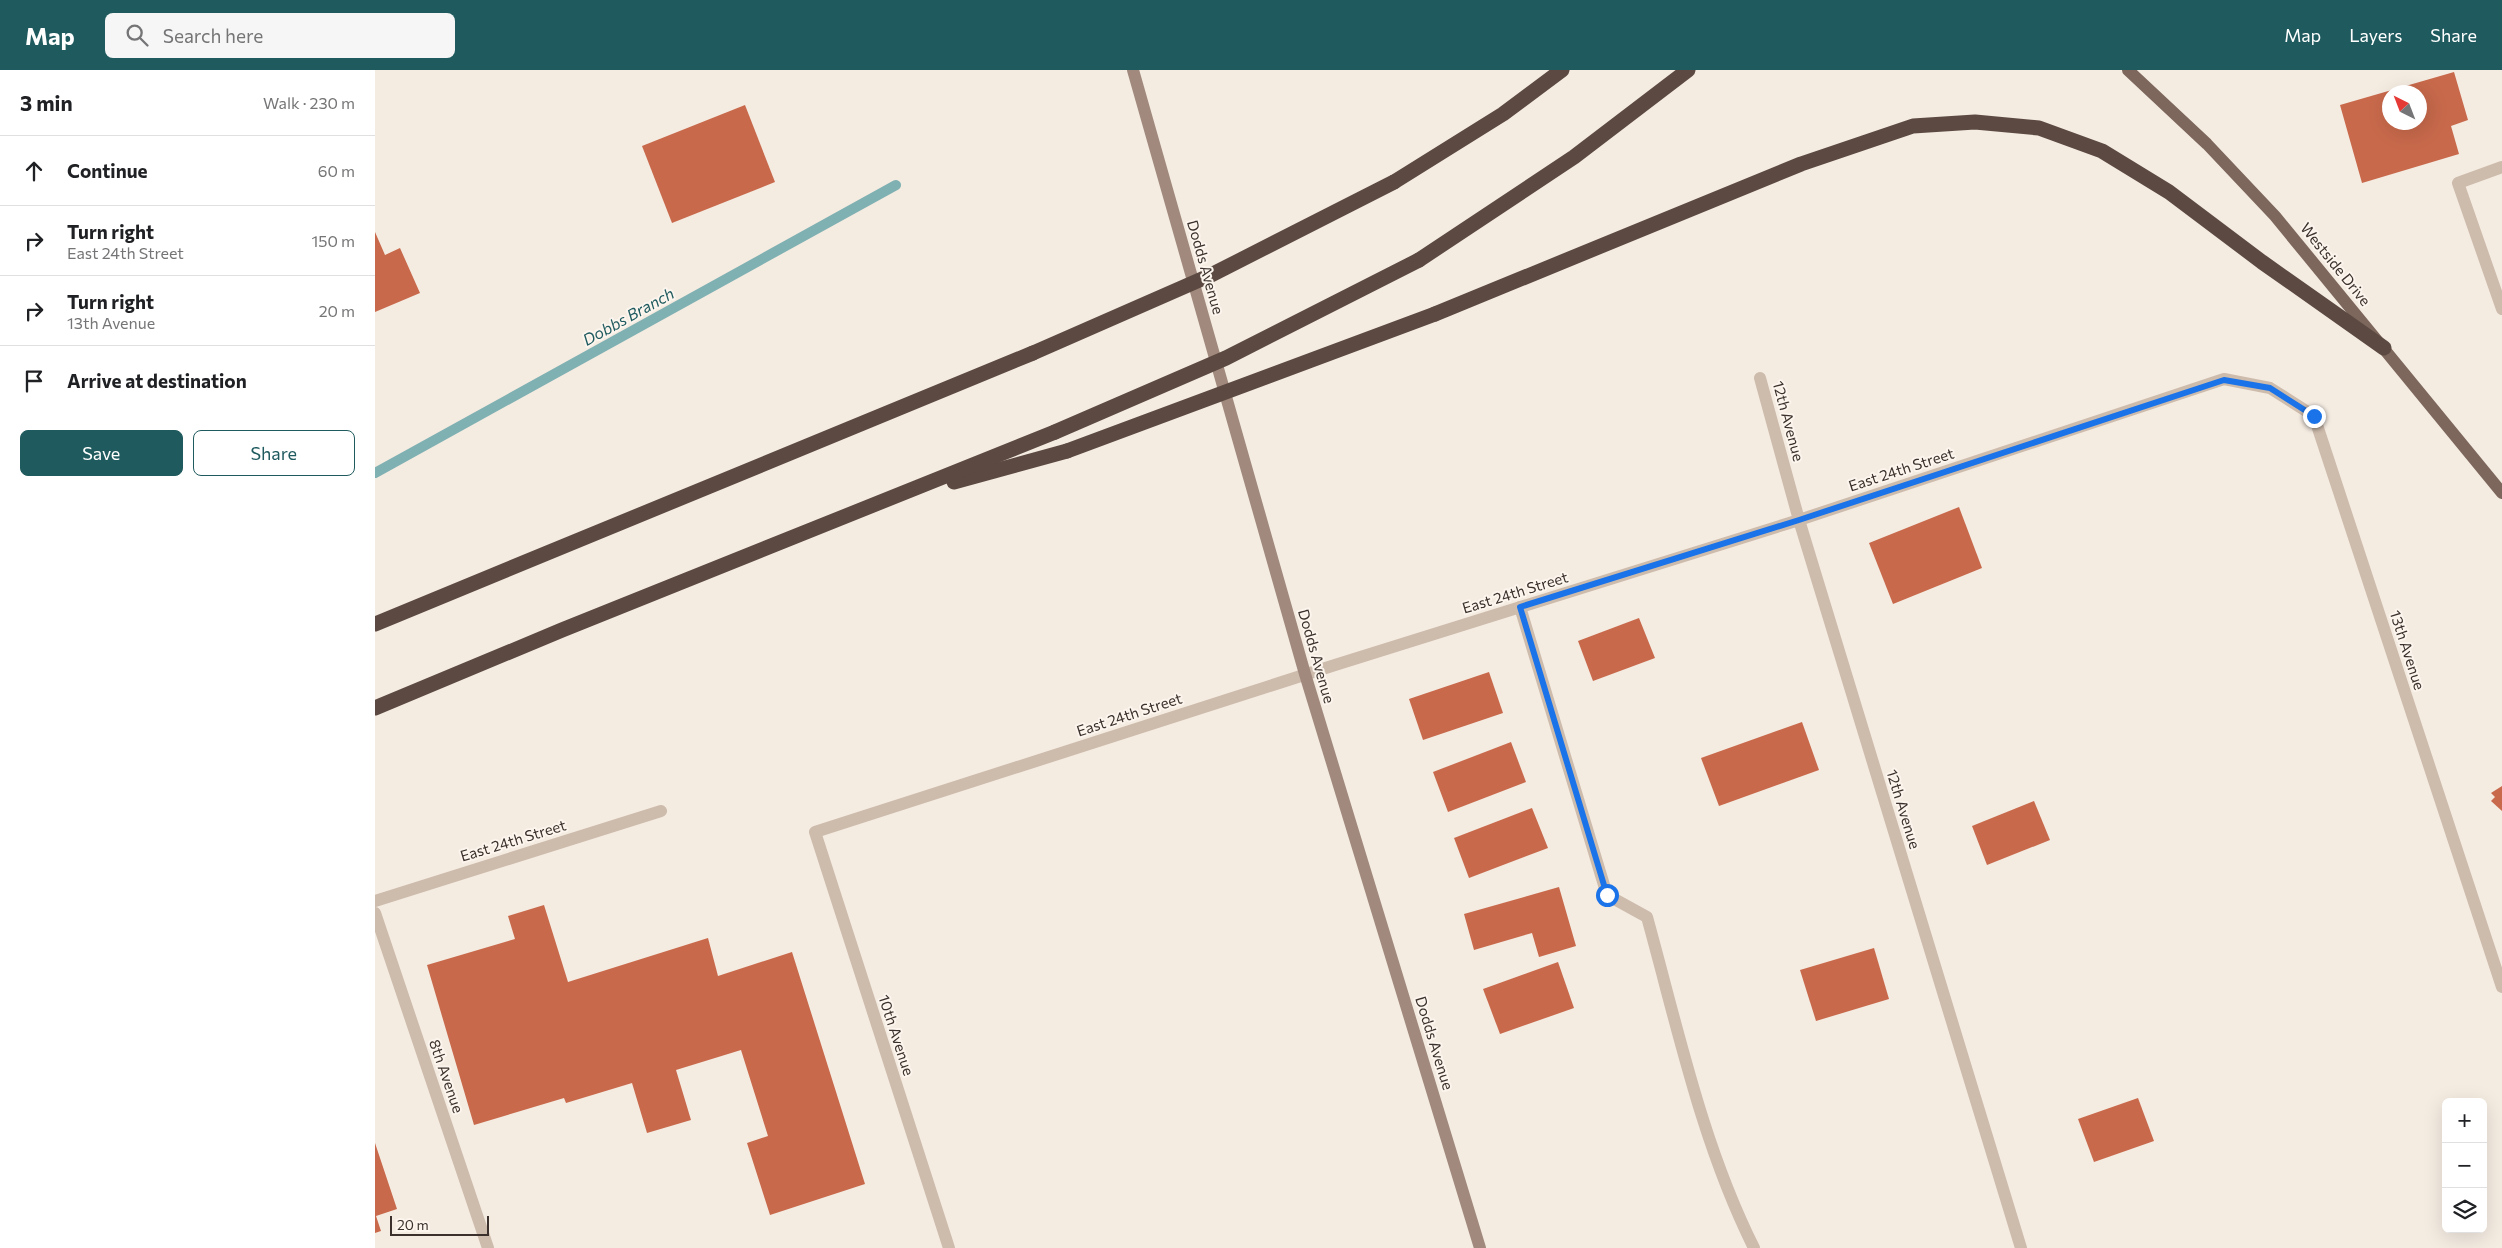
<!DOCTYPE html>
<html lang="en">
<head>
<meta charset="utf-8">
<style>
	body { margin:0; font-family:Commissioner,sans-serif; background:#f6f6f6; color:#202124 }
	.controls { position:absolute; right:15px; bottom:15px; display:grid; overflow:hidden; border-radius:8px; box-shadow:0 5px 20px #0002 }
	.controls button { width:45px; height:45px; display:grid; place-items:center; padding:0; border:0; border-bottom:1px solid #e0e0e0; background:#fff; color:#202124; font:25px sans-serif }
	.compass { position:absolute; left:2007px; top:15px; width:45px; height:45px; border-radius:50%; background:#fff; box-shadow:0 5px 20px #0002; rotate:318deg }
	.scale { position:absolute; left:15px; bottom:12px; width:99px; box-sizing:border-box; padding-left:5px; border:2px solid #3b302b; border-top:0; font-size:14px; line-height:18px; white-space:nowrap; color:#3b302b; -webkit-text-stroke:4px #fbf5ee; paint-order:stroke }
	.stop { position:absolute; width:15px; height:15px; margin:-11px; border:4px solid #1a73e8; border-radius:50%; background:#fff }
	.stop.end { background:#1a73e8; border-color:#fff; box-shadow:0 1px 5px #0008 }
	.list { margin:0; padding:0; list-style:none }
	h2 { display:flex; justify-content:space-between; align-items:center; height:65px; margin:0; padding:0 20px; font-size:21px }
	h2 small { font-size:16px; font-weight:400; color:#757577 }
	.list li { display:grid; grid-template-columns:32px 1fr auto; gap:15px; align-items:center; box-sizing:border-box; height:70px; padding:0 20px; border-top:1px solid #e0e0e0 }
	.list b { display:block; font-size:19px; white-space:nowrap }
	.list p { margin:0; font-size:16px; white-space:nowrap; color:#757577 }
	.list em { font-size:16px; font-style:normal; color:#757577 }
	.actions { display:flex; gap:10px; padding:15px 20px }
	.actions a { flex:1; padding:11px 0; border:1px solid #1f5a5e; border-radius:8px; text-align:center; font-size:18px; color:#1f5a5e }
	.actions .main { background:#1f5a5e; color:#fff }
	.icon { flex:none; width:28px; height:28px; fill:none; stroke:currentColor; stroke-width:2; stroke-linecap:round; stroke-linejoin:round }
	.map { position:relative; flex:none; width:2127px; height:1178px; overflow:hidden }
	header { display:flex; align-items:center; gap:30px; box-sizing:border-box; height:70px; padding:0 25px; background:#1f5a5e; color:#fff }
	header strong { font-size:24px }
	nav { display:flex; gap:28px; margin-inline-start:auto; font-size:18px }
	.search { width:350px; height:45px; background:#f6f6f6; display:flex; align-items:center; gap:12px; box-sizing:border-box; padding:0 18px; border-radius:8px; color:#757577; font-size:19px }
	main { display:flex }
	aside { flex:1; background:#fff }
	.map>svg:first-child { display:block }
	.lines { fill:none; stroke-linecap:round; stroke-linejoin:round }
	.stream { stroke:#7fb0b2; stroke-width:10 }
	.building { fill:#c8694b; fill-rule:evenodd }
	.lane { stroke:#cdbbac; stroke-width:12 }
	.street { stroke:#cdbbac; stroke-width:12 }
	.secondary { stroke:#a18a7d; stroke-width:12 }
	.primary { stroke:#7d675c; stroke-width:12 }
	.highway { stroke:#5c4a42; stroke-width:15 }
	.highway-bridge { stroke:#5c4a42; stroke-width:15 }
	.route { stroke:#1a73e8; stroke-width:6 }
	.labels { text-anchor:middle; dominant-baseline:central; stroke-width:4; stroke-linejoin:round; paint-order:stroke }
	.street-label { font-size:15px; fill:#3b302b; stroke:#fbf5ee }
	.water-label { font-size:16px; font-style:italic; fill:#1f5a5e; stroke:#fbf5ee }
</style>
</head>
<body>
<header>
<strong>Map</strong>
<div class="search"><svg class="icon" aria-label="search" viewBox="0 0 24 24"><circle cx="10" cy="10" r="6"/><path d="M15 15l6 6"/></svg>Search here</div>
<nav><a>Map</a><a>Layers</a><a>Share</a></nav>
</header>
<main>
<aside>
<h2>3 min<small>Walk · 230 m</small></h2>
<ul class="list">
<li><svg class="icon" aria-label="ahead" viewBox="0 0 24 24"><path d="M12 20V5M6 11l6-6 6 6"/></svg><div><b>Continue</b></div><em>60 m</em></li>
<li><svg class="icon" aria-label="right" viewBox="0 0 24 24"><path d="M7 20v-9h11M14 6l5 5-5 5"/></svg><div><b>Turn right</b><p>East 24th Street</p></div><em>150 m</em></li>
<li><svg class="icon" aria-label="right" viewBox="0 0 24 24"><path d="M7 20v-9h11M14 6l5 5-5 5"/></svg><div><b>Turn right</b><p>13th Avenue</p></div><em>20 m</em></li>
<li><svg class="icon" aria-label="arrive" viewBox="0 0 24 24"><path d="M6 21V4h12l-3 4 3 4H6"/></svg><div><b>Arrive at destination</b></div></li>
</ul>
<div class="actions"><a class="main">Save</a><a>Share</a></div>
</aside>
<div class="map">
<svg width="2127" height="1178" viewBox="0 0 2127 1178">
	<rect width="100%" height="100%" fill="#f4ebe1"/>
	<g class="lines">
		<path class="stream" d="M0 403 521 115"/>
	</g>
	<g class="building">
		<path d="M2079 2 2093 50 2076 56 2084 84 1987 113 1965 35ZM2014 22H2044V52H2014Z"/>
		<path d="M370 35 400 112 297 153 267 76Z"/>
		<path d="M0 162 10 185 25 178 45 223 0 242Z"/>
		<path d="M1584 437 1607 498 1518 534 1494 473Z"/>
		<path d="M1264 548 1280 588 1218 611 1203 571Z"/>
		<path d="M1114 602 1128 643 1048 670 1034 629Z"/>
		<path d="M1427 652 1444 700 1344 736 1326 688Z"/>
		<path d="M1136 672 1151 712 1073 742 1058 702Z"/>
		<path d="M2127 716V741L2116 731 2120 727 2116 723Z"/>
		<path d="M1659 731 1675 770 1612 795 1597 756Z"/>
		<path d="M1157 738 1173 778 1094 808 1079 768Z"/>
		<path d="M1184 817 1201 876 1164 887 1157 863 1099 880 1089 844Z"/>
		<path d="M169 835 193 912 333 868 343 906 417 882 490 1114 395 1145 372 1073 393 1066 366 980 301 1000 316 1050 272 1063 257 1013 191 1033 189 1028 99 1055 52 895 140 869 133 846Z"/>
		<path d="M1499 878 1514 929 1441 951 1425 900Z"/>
		<path d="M1183 892 1199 938 1125 964 1108 919Z"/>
		<path d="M1763 1028 1779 1071 1719 1092 1703 1049Z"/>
		<path d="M0 1073 22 1139 1 1146 6 1161 0 1163Z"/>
	</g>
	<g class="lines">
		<g class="lane">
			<path d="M2127 97 2083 113 2127 239"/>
			<path d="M1145 537 1232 825 1272 847C1303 959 1327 1074 1379 1178"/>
		</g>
		<g class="street">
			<path d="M1385 308 1424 450 1646 1178"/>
			<path d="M0 831 286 741"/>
			<path d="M0 843 113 1178"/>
			<path d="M574 1178 440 762 960 595 1424 450 1849 309 1895 318 1939 346 2127 917"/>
		</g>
		<path class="secondary" d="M758 0 930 604 1105 1178"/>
		<path class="primary" d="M1753 0 1832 74 1900 146 2127 423"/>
		<g class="highway">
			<path d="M1019 112 1128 44 1187 0"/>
			<path d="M1044 190 1199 87 1313 0"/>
			<path d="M1060 244 1426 94 1538 56 1600 52 1664 58 1727 81 1794 122 1887 192 2009 278"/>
			<path d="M579 412 692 381"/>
			<path d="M0 554 658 283"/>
			<path d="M0 638 187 560 680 362"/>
		</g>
		<g class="highway-bridge">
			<path d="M658 283 836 205 1019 112"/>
			<path d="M680 362 851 288 1044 190"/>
			<path d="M692 381 1060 244"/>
		</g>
	</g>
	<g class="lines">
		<path class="route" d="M1232 825 1145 537 1424 450 1849 310 1895 318 1939 346"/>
	</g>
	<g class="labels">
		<g class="street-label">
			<text transform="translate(1961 194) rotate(51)">Westside Drive</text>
			<text transform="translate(831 197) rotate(74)">Dodds Avenue</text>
			<text transform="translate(1414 351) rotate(75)">12th Avenue</text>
			<text transform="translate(1526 399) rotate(-18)">East 24th Street</text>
			<text transform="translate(1140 522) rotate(-17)">East 24th Street</text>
			<text transform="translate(2033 580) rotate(72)">13th Avenue</text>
			<text transform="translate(942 586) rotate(74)">Dodds Avenue</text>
			<text transform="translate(754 644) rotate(-18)">East 24th Street</text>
			<text transform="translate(1529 739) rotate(73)">12th Avenue</text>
			<text transform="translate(138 770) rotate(-17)">East 24th Street</text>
			<text transform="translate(522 965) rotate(72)">10th Avenue</text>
			<text transform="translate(1060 973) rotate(73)">Dodds Avenue</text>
			<text transform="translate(72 1006) rotate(71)">8th Avenue</text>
		</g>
		<g class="water-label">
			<text transform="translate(253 246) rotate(-29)">Dobbs Branch</text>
		</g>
	</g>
</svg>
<div class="controls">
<button>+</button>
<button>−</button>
<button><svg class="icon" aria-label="layers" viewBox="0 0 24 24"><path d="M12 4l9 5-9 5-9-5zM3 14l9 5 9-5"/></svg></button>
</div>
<svg class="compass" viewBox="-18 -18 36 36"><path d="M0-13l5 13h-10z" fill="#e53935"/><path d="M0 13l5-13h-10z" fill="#757577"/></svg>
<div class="scale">20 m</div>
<div class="stop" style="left:1232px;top:825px"></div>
<div class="stop end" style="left:1939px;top:346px"></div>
</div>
</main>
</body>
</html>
